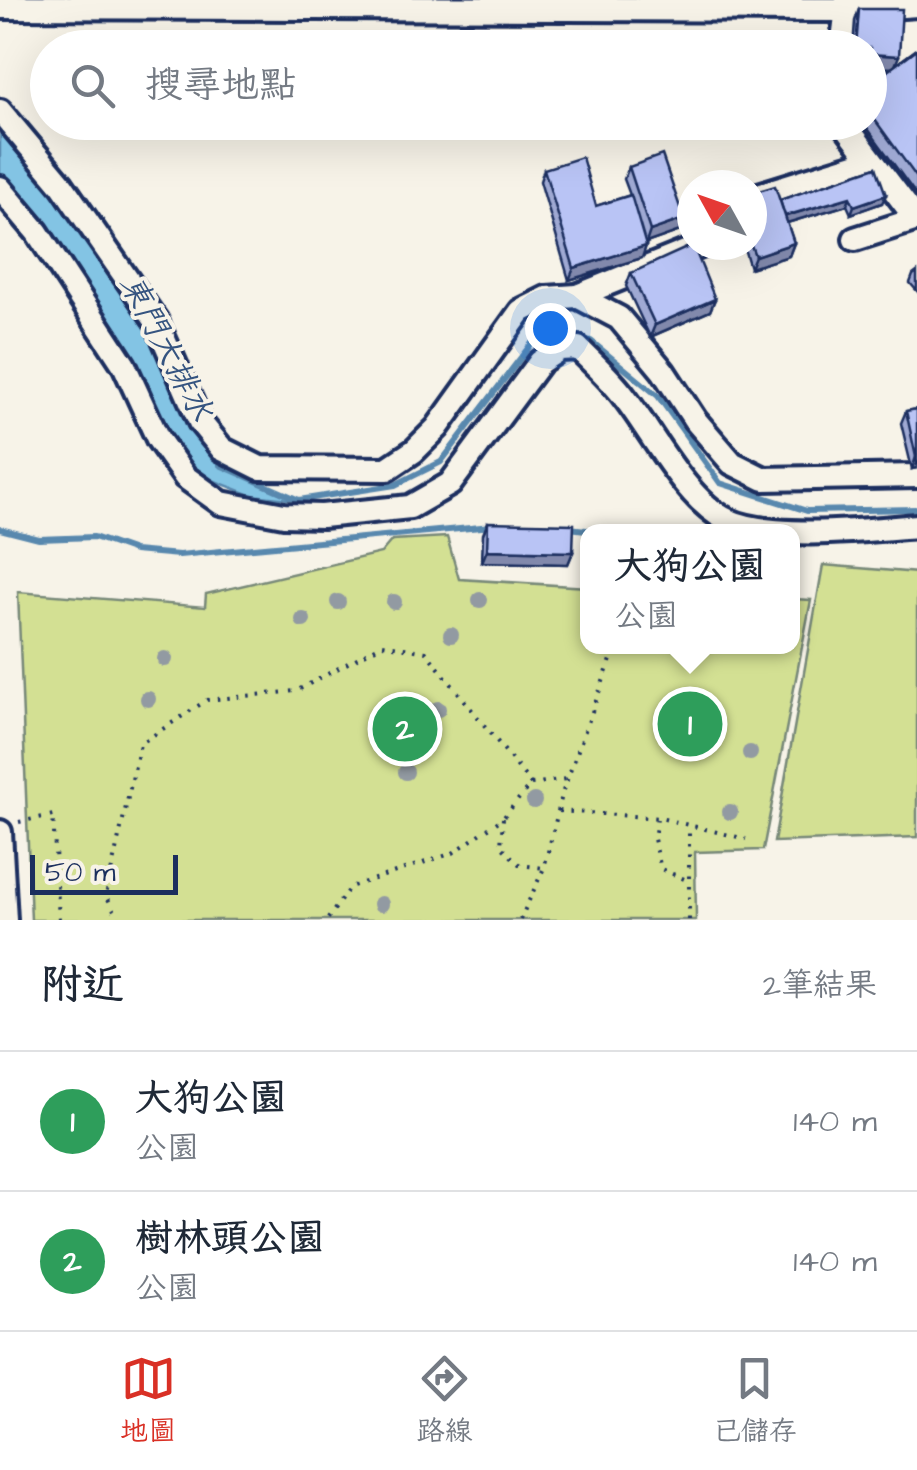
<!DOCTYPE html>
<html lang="zh-TW">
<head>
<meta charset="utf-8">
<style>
	body { margin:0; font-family:"Architects Daughter","LXGW WenKai TC",sans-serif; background:#f6f6f7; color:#1f2937 }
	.compass { position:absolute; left:677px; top:170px; width:90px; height:90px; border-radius:50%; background:#fff; box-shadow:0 10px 40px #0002; rotate:310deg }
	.scale { position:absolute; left:30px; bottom:25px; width:148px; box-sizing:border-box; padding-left:10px; border:5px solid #1b2f5e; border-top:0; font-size:28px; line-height:35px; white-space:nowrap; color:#1b2f5e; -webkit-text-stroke:8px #f7f3e8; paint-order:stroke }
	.you { position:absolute; left:550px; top:328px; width:35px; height:35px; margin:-25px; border:8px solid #fff; border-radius:50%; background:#1a73e8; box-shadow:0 0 0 15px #1a73e833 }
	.badge { display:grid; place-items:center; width:65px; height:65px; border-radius:50%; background:#d93025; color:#fff; font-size:32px; font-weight:700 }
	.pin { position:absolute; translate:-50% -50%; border:5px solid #fff; box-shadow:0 2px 10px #0006 }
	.popup { position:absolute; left:580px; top:524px; width:220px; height:130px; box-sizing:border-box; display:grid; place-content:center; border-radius:20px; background:#fff; filter:drop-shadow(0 2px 8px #0005); font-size:32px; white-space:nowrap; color:#747a83 }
	.popup b { font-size:38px; color:#1f2937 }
	.popup::after { content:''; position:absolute; left:50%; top:100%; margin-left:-20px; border:20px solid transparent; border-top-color:#fff }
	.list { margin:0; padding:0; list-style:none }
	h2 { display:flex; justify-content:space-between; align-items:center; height:130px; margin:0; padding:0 40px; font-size:42px }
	h2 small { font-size:32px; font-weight:400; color:#747a83 }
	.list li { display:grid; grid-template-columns:65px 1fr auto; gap:30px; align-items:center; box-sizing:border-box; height:140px; padding:0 40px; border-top:2px solid #e0e1e3 }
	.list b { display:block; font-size:38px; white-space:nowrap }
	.list p { margin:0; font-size:32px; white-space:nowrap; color:#747a83 }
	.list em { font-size:32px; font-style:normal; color:#747a83 }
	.icon { flex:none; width:55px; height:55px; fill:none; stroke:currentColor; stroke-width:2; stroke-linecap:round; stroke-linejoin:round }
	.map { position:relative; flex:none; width:917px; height:920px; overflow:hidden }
	.search { position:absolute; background:#fff; box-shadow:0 10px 40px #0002; left:30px; right:30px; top:30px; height:110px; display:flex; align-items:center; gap:25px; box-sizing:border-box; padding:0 35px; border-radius:55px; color:#747a83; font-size:38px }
	.sheet { height:410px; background:#fff }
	nav { display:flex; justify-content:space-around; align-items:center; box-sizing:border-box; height:140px; border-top:2px solid #e0e1e3; background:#fff; font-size:28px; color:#747a83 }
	nav a { display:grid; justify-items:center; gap:5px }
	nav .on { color:#d93025 }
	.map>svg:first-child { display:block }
	.green { fill:#d3e093; stroke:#778878; stroke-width:2.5 }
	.water { fill:#83c4e4; stroke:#5988ae; stroke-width:2.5 }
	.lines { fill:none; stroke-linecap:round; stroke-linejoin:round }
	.stream { stroke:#5988ae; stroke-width:6 }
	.minor-casing { stroke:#1b2f5e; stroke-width:30 }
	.path { stroke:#1b2f5e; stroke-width:4; stroke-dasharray:2.5 8; stroke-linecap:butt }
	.minor { stroke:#f7f3e8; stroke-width:22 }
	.tree { fill:#929aa2 }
	.wall { fill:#9fa9d3; stroke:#1b2f5e; stroke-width:2.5 }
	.shaded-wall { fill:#8289ac; stroke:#1b2f5e; stroke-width:2.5 }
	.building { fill:#b9c4f5; stroke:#1b2f5e; stroke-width:2.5 }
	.labels { text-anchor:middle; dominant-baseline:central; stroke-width:8; stroke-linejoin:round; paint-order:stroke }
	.water-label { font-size:32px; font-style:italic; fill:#355480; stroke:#f7f3e8 }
</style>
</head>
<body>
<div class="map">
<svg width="917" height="920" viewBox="0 0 917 920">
	<rect width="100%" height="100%" fill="#f7f3e8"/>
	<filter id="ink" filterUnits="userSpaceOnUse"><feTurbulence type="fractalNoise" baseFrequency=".01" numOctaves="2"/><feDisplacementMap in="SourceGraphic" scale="20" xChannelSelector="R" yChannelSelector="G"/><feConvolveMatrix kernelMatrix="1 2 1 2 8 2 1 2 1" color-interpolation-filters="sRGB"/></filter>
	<g filter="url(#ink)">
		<g class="green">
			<path d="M447 537 459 579 587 587 588 646H792L793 599 811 600 763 850 695 852 696 920H31L18 592 205 607 206 594 381 553 392 540Z"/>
			<path d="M823 565 917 573V837L774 842Z"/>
		</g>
		<path class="water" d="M0 126 73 213 147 327 182 412 221 465 299 500 251 495 202 476 176 445 134 365 51 232 0 174Z"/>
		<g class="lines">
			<g class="stream">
				<path d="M220 465 299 500 395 485 441 462 545 326 591 341 658 396 720 483 807 511 917 509"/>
				<path d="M569 528 603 532"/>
				<path d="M0 529 39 539 94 537 134 551 179 555 492 526"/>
			</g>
			<g class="minor-casing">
				<g id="minor">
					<path d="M0 7 846 10 917 5"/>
					<path d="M842 48 848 0"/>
					<path d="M0 111 62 185 156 321 200 422 222 449 260 468 387 469 414 451 437 428 521 311 547 298 577 296 619 318 663 371 695 420 732 463 764 479 917 476"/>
					<path d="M847 122 849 130 917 220"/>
					<path d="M0 188 37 232 124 365 158 439 185 477 221 503 284 515 322 516 410 507 450 484 540 362 560 349 578 348C594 364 612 380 625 398 653 434 686 500 727 520 770 541 869 530 917 526"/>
					<path d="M752 197 871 160"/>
					<path d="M855 239 917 219"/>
					<path d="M577 296 703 245"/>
					<path d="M0 832 5 920"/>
				</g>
			</g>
			<g class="path">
				<path d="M531 784 566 779"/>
				<path d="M559 811 660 818 746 839"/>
				<path d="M503 818 501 846 520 865 544 868"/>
				<path d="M657 819 654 839 661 869 689 881"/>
				<path d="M19 822 53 815 59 920"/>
				<path d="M119 920 106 895 140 744 207 700 296 691 383 644 426 652 531 784 503 818 453 853 350 887 327 920"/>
				<path d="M520 920 544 868 563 791 616 646"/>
				<path d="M689 920V826"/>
			</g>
			<use href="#minor" class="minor"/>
		</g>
		<g class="tree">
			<circle cx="480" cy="600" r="8"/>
			<circle cx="338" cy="602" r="8"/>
			<circle cx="394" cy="602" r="8"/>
			<circle cx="303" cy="620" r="8"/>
			<circle cx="451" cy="635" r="8"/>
			<circle cx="165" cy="659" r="8"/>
			<circle cx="148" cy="699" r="8"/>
			<circle cx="438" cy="709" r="8"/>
			<circle cx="750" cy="753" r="8"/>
			<circle cx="406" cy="772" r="8"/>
			<circle cx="534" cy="801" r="8"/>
			<circle cx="730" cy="812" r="8"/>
			<circle cx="381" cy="904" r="8"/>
		</g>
		<g class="wall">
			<path d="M859 9 895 65 917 49V196L863 122H870V84L891 68 870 48H853L855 21Z"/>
			<path d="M629 167 684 219 680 231 646 243 642 258 569 280 540 181 544 169 596 206 630 195 624 179Z"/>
			<path d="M876 167 882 203 851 214 847 205 787 223 794 243 789 256 750 268 743 245H752L780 200Z"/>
			<path d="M917 272V291L910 283 913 275Z"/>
			<path d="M631 273 715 299 710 311 650 337 626 286Z"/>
			<path d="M917 409V468L912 469 901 423 906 411Z"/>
			<path d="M488 522 573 552 568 564 482 562 483 534Z"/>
		</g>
		<g class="shaded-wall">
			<path d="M870 54 899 56 894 68 870 67Z"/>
			<path d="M886 195 882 203 851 214 854 206Z"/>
			<path d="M850 197 847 205 780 225 783 217Z"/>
			<path d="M684 219 680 231 646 243 650 231Z"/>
			<path d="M794 243 789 256 750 268 755 256Z"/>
			<path d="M646 246 642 258 569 280 574 268Z"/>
			<path d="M715 299 710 311 650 337 655 325Z"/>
			<path d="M917 456V468L912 469 916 457Z"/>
			<path d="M487 550 573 552 568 564 482 562Z"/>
		</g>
		<g class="building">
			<path d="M859 9H902L899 56 870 54V48H856Z"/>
			<path d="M917 49V178L870 113V84Z"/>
			<path d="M662 155 684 219 650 231 629 167Z"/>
			<path d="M582 157 596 206 631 195 646 246 574 268 544 169Z"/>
			<path d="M876 167 886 195 854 206 850 197 785 216 780 200Z"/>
			<path d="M775 186 794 243 755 256 751 245 752 193Z"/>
			<path d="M693 245 715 299 655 325 631 273Z"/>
			<path d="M917 409V456L916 457 906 411Z"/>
			<path d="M488 522 574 524 573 552 487 550Z"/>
		</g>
	</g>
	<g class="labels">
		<g class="water-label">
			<text transform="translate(166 348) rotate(62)">東門大排水</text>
		</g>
	</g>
</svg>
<svg class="compass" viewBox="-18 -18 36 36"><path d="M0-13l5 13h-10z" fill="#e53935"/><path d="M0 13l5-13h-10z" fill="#747a83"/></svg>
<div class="scale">50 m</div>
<div class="you"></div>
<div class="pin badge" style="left:690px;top:724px;background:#2e9e5b">1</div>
<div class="popup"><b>大狗公園</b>公園</div>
<div class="pin badge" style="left:405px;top:729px;background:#2e9e5b">2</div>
<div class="search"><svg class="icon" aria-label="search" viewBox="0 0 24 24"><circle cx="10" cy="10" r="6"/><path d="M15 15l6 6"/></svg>搜尋地點</div>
</div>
<section class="sheet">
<h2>附近<small>2筆結果</small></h2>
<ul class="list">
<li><span class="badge" style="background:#2e9e5b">1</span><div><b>大狗公園</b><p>公園</p></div><em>140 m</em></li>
<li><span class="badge" style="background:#2e9e5b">2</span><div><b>樹林頭公園</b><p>公園</p></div><em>140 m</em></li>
</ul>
</section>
<nav>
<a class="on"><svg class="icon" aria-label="map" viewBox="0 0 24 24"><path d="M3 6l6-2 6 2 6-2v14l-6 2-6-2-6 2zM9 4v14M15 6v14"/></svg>地圖</a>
<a><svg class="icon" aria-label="directions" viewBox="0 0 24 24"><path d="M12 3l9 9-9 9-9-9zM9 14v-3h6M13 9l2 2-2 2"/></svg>路線</a>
<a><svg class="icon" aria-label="saved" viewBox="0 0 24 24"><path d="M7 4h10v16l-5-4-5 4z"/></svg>已儲存</a>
</nav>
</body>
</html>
